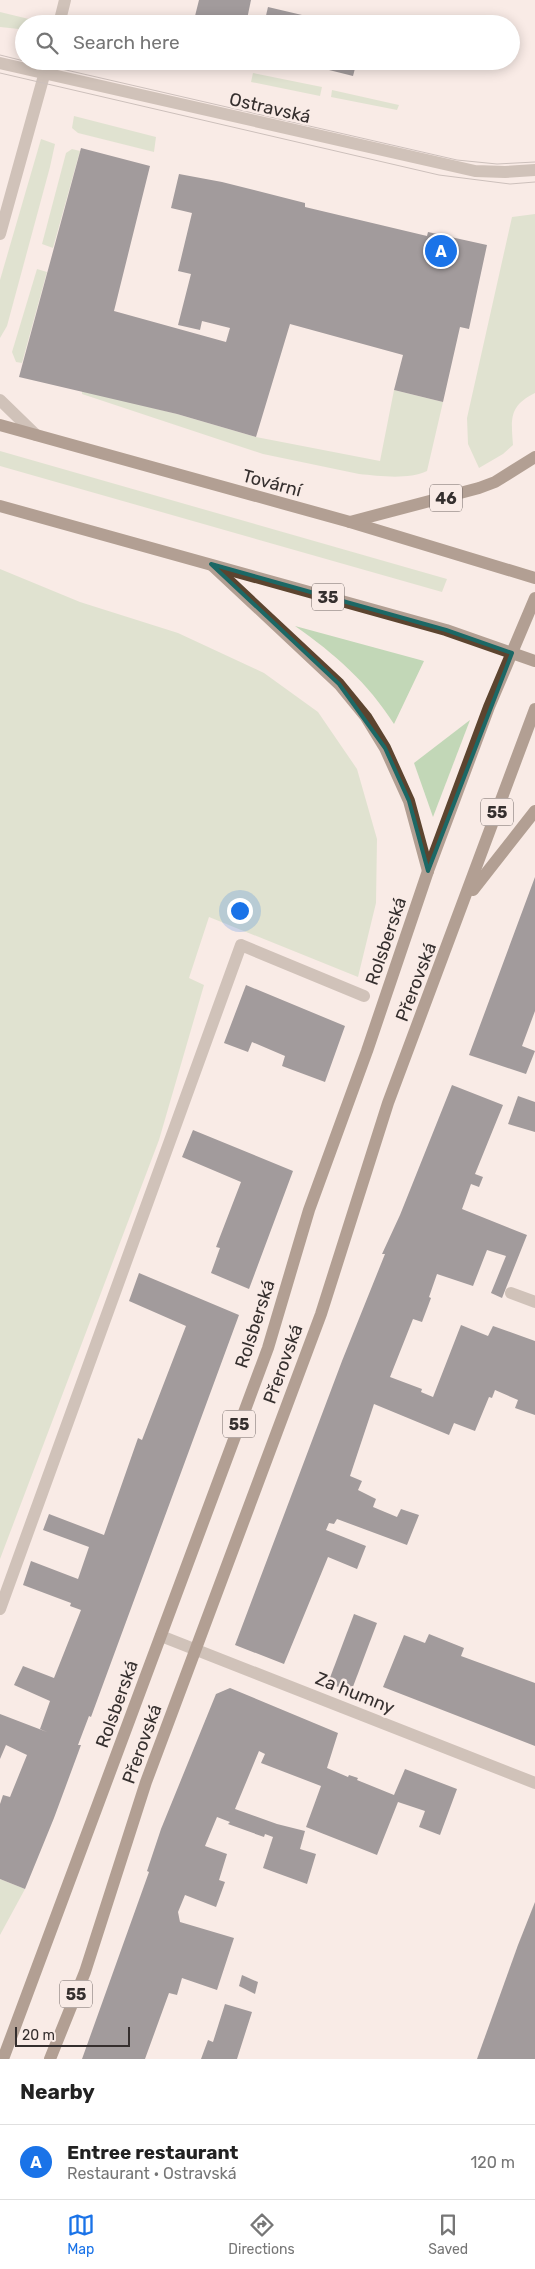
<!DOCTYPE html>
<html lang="en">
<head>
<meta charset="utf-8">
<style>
	body { margin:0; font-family:Rubik,sans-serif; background:#f6f6f6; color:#222 }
	.scale { position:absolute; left:15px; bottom:12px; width:115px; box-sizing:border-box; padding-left:5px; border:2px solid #352f2e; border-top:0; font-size:14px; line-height:18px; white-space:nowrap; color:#352f2e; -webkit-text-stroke:4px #f9ebe6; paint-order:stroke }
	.you { position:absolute; left:239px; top:910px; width:18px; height:18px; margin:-12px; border:4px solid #fff; border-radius:50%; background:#1a73e8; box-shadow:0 0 0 8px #1a73e833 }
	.badge { display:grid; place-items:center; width:32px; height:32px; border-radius:50%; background:#1a73e8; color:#fff; font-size:16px; font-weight:700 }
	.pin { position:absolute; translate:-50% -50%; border:2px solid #fff; box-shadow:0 1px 5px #0006 }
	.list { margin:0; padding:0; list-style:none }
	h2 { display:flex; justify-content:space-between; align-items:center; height:65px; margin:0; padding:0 20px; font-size:21px }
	h2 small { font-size:16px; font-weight:400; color:#767676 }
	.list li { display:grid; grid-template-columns:32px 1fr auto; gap:15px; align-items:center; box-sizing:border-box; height:75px; padding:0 20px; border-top:1px solid #e0e0e0 }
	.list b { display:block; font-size:19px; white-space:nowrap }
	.list p { margin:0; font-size:16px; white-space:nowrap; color:#767676 }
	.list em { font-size:16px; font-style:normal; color:#767676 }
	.icon { flex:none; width:28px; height:28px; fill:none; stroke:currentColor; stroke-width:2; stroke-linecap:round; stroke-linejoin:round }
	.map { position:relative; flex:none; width:535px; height:2059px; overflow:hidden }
	.search { position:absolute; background:#fff; box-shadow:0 2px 12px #0003; left:15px; right:15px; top:15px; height:55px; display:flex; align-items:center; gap:12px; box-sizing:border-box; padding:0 18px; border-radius:28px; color:#767676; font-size:19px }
	.sheet { height:140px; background:#fff }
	nav { display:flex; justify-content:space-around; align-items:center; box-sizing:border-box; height:70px; border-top:1px solid #e0e0e0; background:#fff; font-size:14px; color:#767676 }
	nav a { display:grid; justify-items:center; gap:2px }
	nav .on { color:#1a73e8 }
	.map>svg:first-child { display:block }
	.green { fill:#c2d7b7 }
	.building { fill:#393a43 }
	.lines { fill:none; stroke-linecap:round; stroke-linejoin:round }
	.minor { stroke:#9e9084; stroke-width:12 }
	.major { stroke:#5c442f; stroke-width:12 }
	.tram { stroke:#968c89; stroke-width:1 }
	.marked { fill:none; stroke:#1c6865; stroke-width:4; stroke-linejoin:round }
	.labels { text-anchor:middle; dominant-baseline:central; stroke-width:5; stroke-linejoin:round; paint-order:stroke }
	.shield { fill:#f9ebe6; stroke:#706765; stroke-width:1 }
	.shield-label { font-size:16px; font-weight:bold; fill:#352f2e }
	.street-label { font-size:18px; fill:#352f2e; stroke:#f9ebe6 }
</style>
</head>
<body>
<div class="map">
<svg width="535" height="2059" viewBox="0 0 535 2059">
	<rect width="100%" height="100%" fill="#f9ebe6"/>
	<g class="green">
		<path d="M0 12 33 20 19 29 0 27Z"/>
		<path d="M253 73 322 87 320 96 251 82Z"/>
		<path d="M332 90 399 105 397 110 331 97Z"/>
		<path d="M74 116 156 137 154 152 78 133 72 128Z"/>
		<path d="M41 139 55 144 50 167 7 326 0 338V280Z"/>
		<path d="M72 149 80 151 53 248 42 244 66 153Z"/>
		<path d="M535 214V393C509 406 511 418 513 445L503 454 479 468 468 444 467 418 512 217Z"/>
		<path d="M37 269 47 272 22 363 16 362 12 352Z"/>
		<path d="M82 390 177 414 256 437 380 461 394 390 443 402 427 471C408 480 379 476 359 474L263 454 82 394Z"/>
		<path d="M0 451 447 579 442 592 0 466Z"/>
		<path d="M0 569 80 602 178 633 264 673 318 712 357 769 377 839 376 903 358 977 209 917 189 978 204 985 159 1140 0 1559Z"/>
		<path d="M295 626 424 661 394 724C368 683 335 654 295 626Z"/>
		<path d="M470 720 433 817 414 763Z"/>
		<path d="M0 1879 25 1889 0 1935Z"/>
	</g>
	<g class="building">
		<path d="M199 0H251L246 24H193Z"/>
		<path d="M268 7 336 23V24H264Z"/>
		<path d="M481 17 501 23V24H479Z"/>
		<path d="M293 61H357L353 76Z"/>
		<path d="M81 148 150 166 114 311 226 342 230 328 202 321 200 330 178 325 191 274 178 271 192 213 171 208 179 174 222 182 305 203V207L427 236 428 232 487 245 469 329 460 327 443 402 394 390 403 355 290 324 256 437 177 414 19 377Z"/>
		<path d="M535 877V1011L522 1046 535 1051 526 1074 469 1055Z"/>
		<path d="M246 985 345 1026 325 1082 282 1066 285 1056 252 1042 248 1052 224 1043Z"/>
		<path d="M452 1085 503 1105 475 1174 483 1177 479 1187 471 1184 462 1209 527 1235 502 1298 491 1293 506 1256 487 1250 473 1286 437 1274 429 1297 431 1298 422 1322 413 1319 390 1377 422 1389 421 1392 433 1397 461 1325 488 1336 493 1326 535 1341V1415L515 1408 518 1400 495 1390 492 1398 489 1397 475 1431 454 1423 449 1435 374 1404 350 1476 362 1481 358 1490 376 1499 373 1507 397 1517 401 1509 419 1515 407 1545 337 1519 334 1524 329 1523 326 1530 366 1546 357 1569 328 1557 284 1664 235 1645 342 1361 385 1254H382L400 1215Z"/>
		<path d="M518 1096 535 1102V1132L508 1124Z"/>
		<path d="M193 1130 293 1171 249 1289 211 1273 220 1248 216 1247 241 1182 182 1157Z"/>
		<path d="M139 1273 239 1315 91 1717 89 1716 78 1745H81L54 1818 25 1889 0 1879V1804L3 1795 10 1797 27 1755 6 1745 0 1759V1714L47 1732 40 1729 50 1701 14 1685 23 1666 54 1678 81 1610 70 1606 71 1603 23 1585 31 1561 78 1579 89 1547 43 1530 49 1514 104 1535 138 1438 142 1440 186 1326 129 1301Z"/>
		<path d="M354 1614 377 1623 351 1692 328 1683Z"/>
		<path d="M429 1634 464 1648 461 1656 535 1683V1746L383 1687 404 1635 425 1643Z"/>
		<path d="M230 1688 338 1733 327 1768 348 1777 349 1775 358 1778 357 1780 394 1795 405 1769 457 1789 440 1835 419 1827 425 1811 398 1802 377 1855 306 1827 321 1786 261 1763 265 1754 259 1751 235 1809 277 1824 305 1831 300 1849 316 1854 307 1884 263 1868 273 1837 265 1834 264 1837 228 1824 230 1822 217 1817 205 1846 227 1854 219 1880 225 1882 216 1907 185 1895 178 1912 180 1922 234 1938 217 1990 182 1978 177 1995 169 1993 145 2059H82L149 1872 147 1871 161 1829 216 1694Z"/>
		<path d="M535 1902V2059H477L518 1945Z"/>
		<path d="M242 1975 258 1982 255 1994 239 1986Z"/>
		<path d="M225 2004 252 2012 237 2059H201L208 2040 213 2042Z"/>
	</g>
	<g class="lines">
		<g class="minor">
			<path d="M59 24 65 0"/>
			<path d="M0 63 475 171 505 172 535 170"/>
			<path d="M0 234 48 61"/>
			<path d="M0 400 36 435"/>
			<path d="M511 1293 535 1302"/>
			<path d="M0 1609 241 945 364 996"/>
			<path d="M161 1636 535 1783"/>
		</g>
		<g class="major">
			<path d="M0 425 350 522 535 578"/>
			<path d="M0 506 446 630 535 661"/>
			<path d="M350 522 479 488 495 482 535 457"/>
			<path d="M213 566 339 684 366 717 385 748 409 801 428 871"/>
			<path d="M473 890 535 811"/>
			<path d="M3 2059 268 1348 309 1210 367 1051 428 871 489 707 535 598"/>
			<path d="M50 2059 85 1972 146 1782 321 1314 388 1103 535 709"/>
		</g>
		<g class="tram">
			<path d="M0 55 24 61"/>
			<path d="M27 61 457 160 497 164 535 162"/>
			<path d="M0 73 439 175 510 184 535 182"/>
		</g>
	</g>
	<path d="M0 0H535V2059H0ZM211 564 446 630 512 653 428 871 409 801 385 748 339 684Z" fill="#f9ebe6" fill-opacity=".55" fill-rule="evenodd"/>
	<path class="marked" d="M211 564 446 630 512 653 428 871 409 801 385 748 339 684Z"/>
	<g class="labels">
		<g class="shield">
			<rect x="430" y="484.5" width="32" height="27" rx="4"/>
			<rect x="312" y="583.5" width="32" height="27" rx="4"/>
			<rect x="481" y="798.5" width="32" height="27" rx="4"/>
			<rect x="223" y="1410.5" width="32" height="27" rx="4"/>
			<rect x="60" y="1980.5" width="32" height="27" rx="4"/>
		</g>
		<g class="shield-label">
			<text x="446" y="498">46</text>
			<text x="328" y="597">35</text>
			<text x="497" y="812">55</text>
			<text x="239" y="1424">55</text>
			<text x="76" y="1994">55</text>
		</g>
		<g class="street-label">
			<text transform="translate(270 108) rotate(13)">Ostravská</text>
			<text transform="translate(272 483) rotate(15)">Tovární</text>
			<text transform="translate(386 941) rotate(-71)">Rolsberská</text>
			<text transform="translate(416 982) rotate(-69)">Přerovská</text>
			<text transform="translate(255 1324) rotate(-72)">Rolsberská</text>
			<text transform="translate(283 1364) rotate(-70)">Přerovská</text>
			<text transform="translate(355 1693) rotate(22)">Za humny</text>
			<text transform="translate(117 1704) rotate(-70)">Rolsberská</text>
			<text transform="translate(142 1744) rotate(-70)">Přerovská</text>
		</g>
	</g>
</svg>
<div class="scale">20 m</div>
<div class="you"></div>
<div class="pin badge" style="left:441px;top:251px">A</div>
<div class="search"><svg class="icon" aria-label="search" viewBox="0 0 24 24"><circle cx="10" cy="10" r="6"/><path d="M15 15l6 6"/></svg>Search here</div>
</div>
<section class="sheet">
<h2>Nearby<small></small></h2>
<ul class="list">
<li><span class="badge">A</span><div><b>Entree restaurant</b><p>Restaurant · Ostravská</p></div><em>120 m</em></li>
</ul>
</section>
<nav>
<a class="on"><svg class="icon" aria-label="map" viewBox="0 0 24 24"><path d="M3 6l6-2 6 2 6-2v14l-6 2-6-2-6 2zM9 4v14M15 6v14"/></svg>Map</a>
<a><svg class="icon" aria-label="directions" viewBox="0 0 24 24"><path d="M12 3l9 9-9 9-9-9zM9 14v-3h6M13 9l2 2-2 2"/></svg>Directions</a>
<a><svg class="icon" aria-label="saved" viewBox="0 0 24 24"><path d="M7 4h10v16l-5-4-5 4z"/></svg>Saved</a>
</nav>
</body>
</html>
